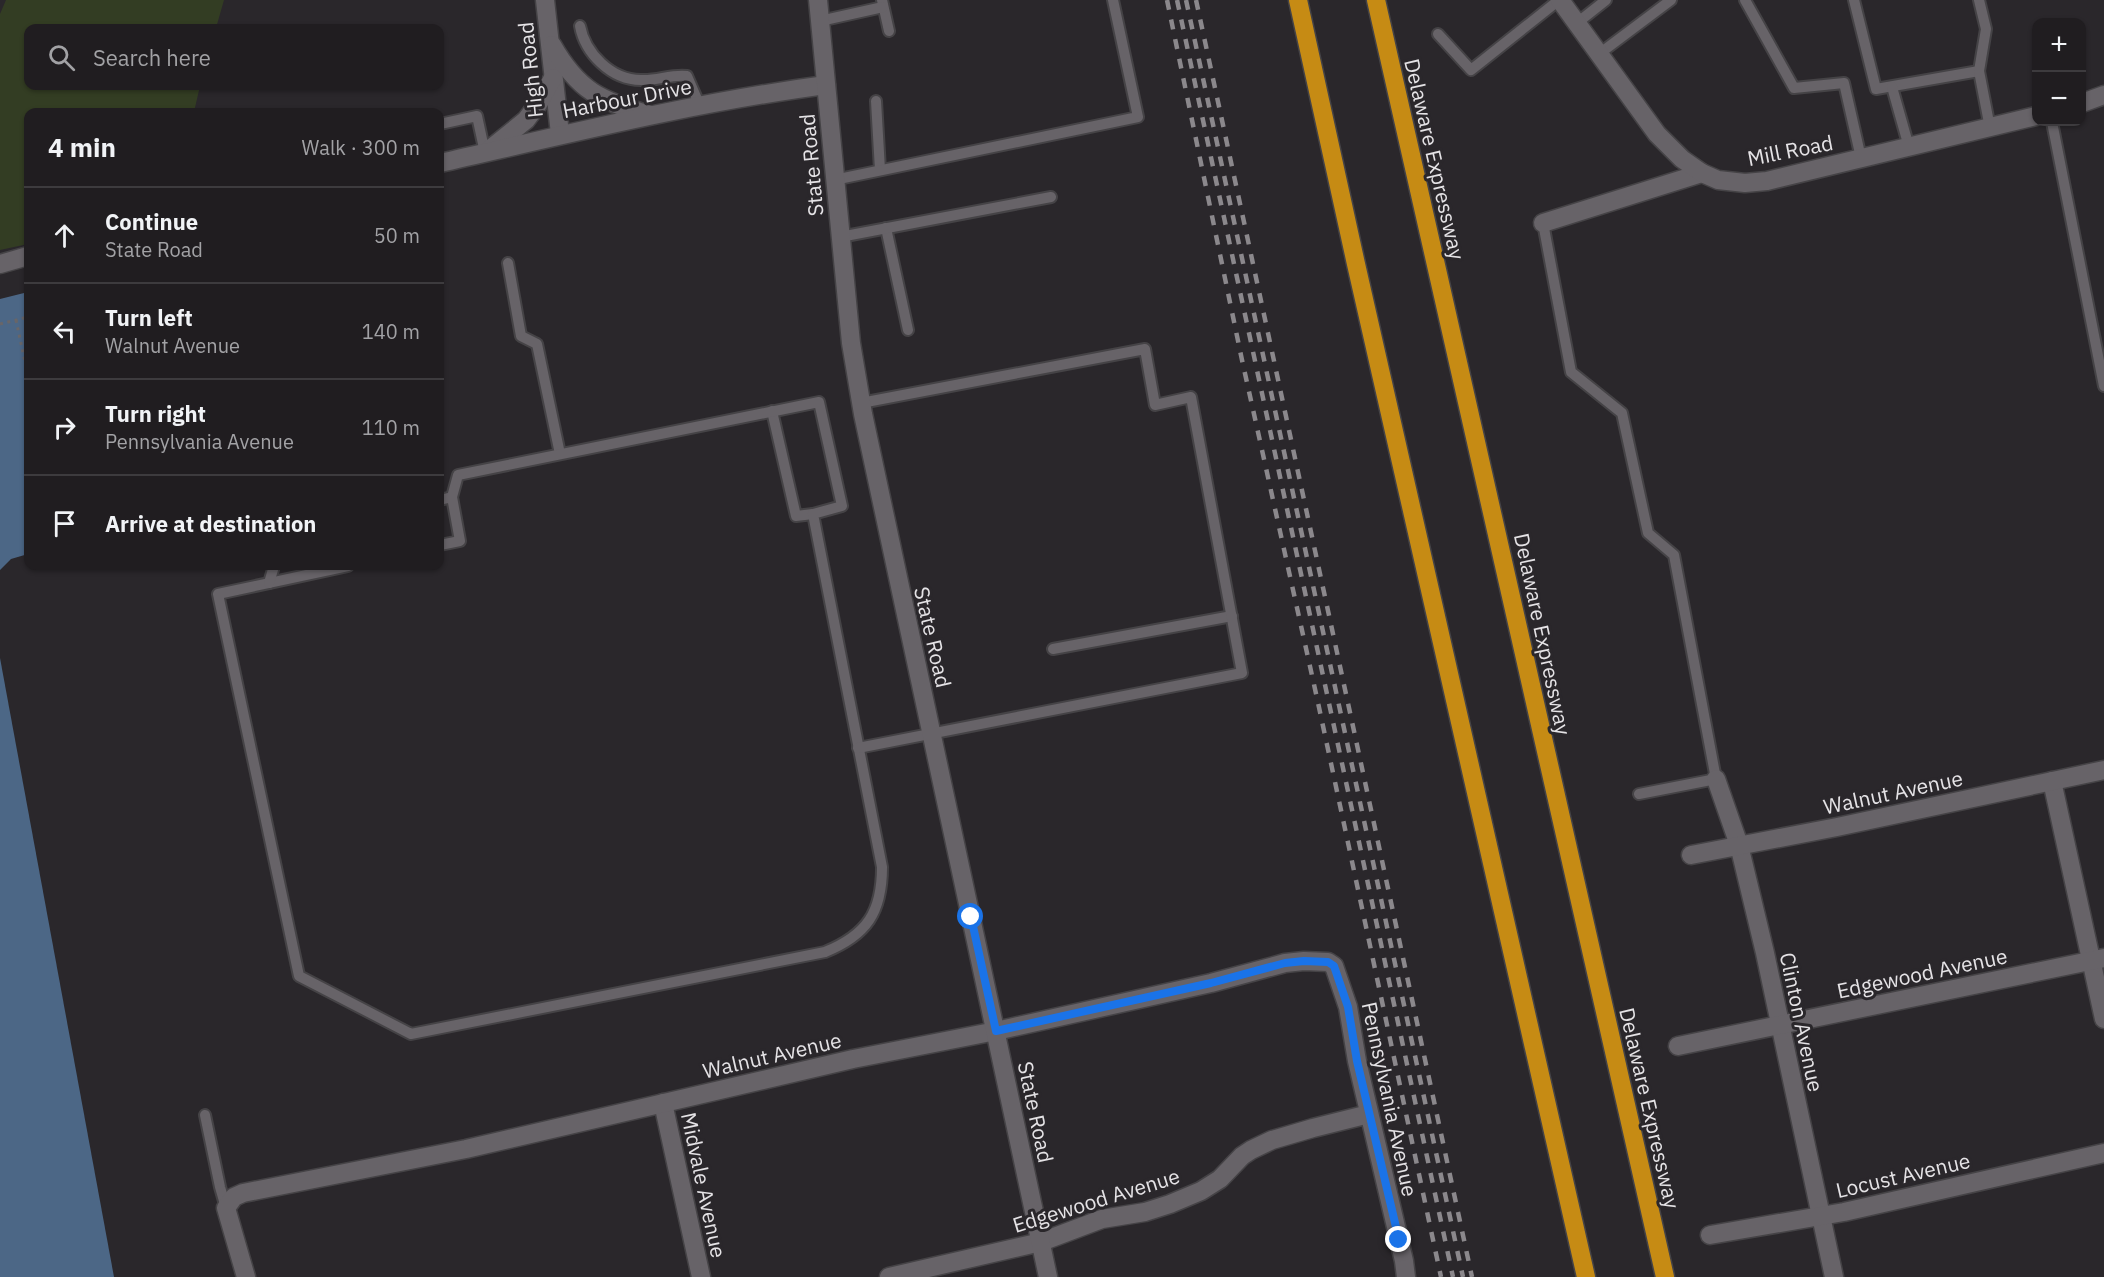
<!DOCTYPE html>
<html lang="en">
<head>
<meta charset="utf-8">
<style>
	body { margin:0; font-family:"IBM Plex Sans",sans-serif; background:#2d2a2d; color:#f1f3f6 }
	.controls { position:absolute; right:18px; top:18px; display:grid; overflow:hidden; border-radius:12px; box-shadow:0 2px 4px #0004 }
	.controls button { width:54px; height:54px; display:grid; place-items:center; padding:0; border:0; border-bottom:2px solid #3d3b3e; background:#201d20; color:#f1f3f6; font:30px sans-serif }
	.stop { position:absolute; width:18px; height:18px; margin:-14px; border:4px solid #1a73e8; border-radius:50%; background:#fff }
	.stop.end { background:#1a73e8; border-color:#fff; box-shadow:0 2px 6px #0008 }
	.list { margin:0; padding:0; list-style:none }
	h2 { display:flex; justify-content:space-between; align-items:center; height:78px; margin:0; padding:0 24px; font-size:26px }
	h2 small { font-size:20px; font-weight:400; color:#a2a2a5 }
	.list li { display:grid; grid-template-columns:39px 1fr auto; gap:18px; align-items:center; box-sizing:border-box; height:96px; padding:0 24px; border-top:2px solid #3d3b3e }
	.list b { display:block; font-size:22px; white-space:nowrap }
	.list p { margin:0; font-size:20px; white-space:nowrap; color:#a2a2a5 }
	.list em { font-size:20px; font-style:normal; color:#a2a2a5 }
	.icon { flex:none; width:33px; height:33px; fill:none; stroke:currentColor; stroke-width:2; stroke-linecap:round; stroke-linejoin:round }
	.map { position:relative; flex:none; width:2104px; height:1277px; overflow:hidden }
	.search { position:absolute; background:#201d20; box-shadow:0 2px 4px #0004; left:24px; top:24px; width:420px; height:66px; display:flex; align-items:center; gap:15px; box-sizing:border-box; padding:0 21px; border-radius:12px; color:#a2a2a5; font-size:22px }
	.panel { position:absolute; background:#201d20; box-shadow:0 2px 4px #0004; left:24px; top:108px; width:420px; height:462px; border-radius:12px }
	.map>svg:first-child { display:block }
	.green { fill:#333d23 }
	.water { fill:#4c6786 }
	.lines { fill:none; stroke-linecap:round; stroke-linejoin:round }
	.lane-casing { stroke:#454346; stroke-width:14 }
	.street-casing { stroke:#454346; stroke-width:21 }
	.secondary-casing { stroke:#454346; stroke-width:21 }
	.highway-casing { stroke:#454346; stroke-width:21 }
	.path { stroke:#686669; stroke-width:3; stroke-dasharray:3 4.5; stroke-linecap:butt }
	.lane { stroke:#676368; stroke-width:10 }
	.street { stroke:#676368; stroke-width:18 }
	.secondary { stroke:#676368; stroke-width:18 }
	.highway { stroke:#c68b14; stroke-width:18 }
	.rail { stroke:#8b888c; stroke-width:4.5; stroke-dasharray:10 10; stroke-linecap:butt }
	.route { stroke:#1a73e8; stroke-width:8 }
	.labels { text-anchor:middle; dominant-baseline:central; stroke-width:6; stroke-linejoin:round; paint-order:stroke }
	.street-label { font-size:21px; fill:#e5e3e6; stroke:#2a272b }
</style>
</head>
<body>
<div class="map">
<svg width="2104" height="1277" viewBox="0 0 2104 1277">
	<rect width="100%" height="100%" fill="#2a272b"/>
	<path class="green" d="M6 0H224L216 28H28V86H200L194 112H28V244L0 250V14Z"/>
	<g class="water">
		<path d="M28 292V554L11 559 0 570V299Z"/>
		<path d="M0 658 114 1277H0Z"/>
	</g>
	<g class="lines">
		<g class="lane-casing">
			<g id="lane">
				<path d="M882 0 889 31"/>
				<path d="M1745 0 1794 88 1844 83 1861 158"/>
				<path d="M1854 0 1876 89 1979 71"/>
				<path d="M1979 0 1986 29 1979 71 1990 128"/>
				<path d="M820 21 883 7"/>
				<path d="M1577 23 1606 0"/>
				<path d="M580 26C585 53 611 80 641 80 657 81 671 74 687 76L700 106"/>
				<path d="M1438 34 1471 70 1559 0"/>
				<path d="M1599 54 1671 0"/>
				<path d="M1892 87 1909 147"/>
				<path d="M876 101 880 170"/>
				<path d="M2052 122 2104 386"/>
				<path d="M440 124 477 116 485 153"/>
				<path d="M834 180 1138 117 1113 0"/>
				<path d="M1543 223 1571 372 1622 413 1648 533 1674 555 1716 779 1639 794"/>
				<path d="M886 228 908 330"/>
				<path d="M840 237 1051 197"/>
				<path d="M508 263 521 336 537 344 560 454"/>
				<path d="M772 411 796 516 813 514"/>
				<path d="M440 500 452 497"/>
				<path d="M348 566 218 594 299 976 411 1034 825 952C867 935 882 912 882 867L813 514 842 506 819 402 458 475 452 497 460 541 440 545"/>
				<path d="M269 583 274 566"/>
				<path d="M1053 649 1232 616"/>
				<path d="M858 748 1242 673 1191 397 1155 405 1145 349 861 403"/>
				<path d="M205 1115 220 1187 226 1208"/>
			</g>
		</g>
		<g class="street-casing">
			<g id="street">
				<path d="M545 0 560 134"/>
				<path d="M552 45C578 91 601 101 650 115"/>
				<path d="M489 150 526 120 538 104 553 78"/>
				<path d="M440 163C568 134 696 102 826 85"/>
				<path d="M1543 223 1702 173"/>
				<path d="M0 264 28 256"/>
				<path d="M1716 779 1739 845 1765 953 1834 1277"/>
				<path d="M2052 781 2104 1019"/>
				<path d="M1691 855 1837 827 2104 770"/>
				<path d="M1678 1046 2104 958"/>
				<path d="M663 1103 701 1277"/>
				<path d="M1710 1235 1844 1212 2104 1153"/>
				<path d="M246 1277 226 1208 234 1197 243 1193 466 1149 853 1059 996 1031 1211 983 1285 963 1304 961 1328 962 1334 966 1348 1007 1357 1061 1404 1261 1406 1277"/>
				<path d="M889 1277 1041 1242 1102 1219 1145 1212 1170 1204 1201 1191 1220 1179 1242 1156 1251 1150 1272 1140 1313 1128 1369 1114"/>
			</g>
		</g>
		<g class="secondary-casing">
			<g id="secondary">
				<path d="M818 0 851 343 863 414 1048 1277"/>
				<path d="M1560 0 1657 134 1682 159 1702 173 1718 180 1745 183 1767 181 2036 116"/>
				<path d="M2082 103 2104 95"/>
			</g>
		</g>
		<g class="highway-casing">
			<g id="highway">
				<path d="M1298 0 1356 264 1586 1277"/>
				<path d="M1376 0 1665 1277"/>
			</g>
		</g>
		<g class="path">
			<path d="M16 320 28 376"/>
			<path d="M0 324 28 317"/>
		</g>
		<use href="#lane" class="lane"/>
		<use href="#street" class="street"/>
		<use href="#secondary" class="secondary"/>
		<use href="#highway" class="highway"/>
		<g class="rail">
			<path d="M1167 0 1242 360 1317 698 1441 1277"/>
			<path d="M1177 0 1453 1277"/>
			<path d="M1186 0 1463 1277"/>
			<path d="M1196 0 1472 1277"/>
		</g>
	</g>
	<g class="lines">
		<path class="route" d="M971 917 996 1031 1211 983 1285 963 1304 961 1328 962 1334 966 1348 1007 1357 1061 1399 1240"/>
	</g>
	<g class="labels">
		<g class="street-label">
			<text transform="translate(530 70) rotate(-96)">High Road</text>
			<text transform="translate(627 98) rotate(-11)">Harbour Drive</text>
			<text transform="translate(1790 150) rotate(-11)">Mill Road</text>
			<text transform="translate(1435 159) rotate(77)">Delaware Expressway</text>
			<text transform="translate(811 165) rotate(-95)">State Road</text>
			<text transform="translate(1543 634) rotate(78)">Delaware Expressway</text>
			<text transform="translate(933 637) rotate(77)">State Road</text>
			<text transform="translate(1893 792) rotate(-12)">Walnut Avenue</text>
			<text transform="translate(1922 973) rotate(-12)">Edgewood Avenue</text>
			<text transform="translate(1802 1022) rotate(78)">Clinton Avenue</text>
			<text transform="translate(772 1055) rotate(-13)">Walnut Avenue</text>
			<text transform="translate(1390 1099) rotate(78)">Pennsylvania Avenue</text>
			<text transform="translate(1650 1108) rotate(77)">Delaware Expressway</text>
			<text transform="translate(1036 1112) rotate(78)">State Road</text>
			<text transform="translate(1903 1175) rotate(-13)">Locust Avenue</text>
			<text transform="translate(704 1185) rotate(78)">Midvale Avenue</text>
			<text transform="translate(1096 1200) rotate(-17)">Edgewood Avenue</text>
		</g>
	</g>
</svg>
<div class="controls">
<button>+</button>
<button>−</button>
</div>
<div class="stop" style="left:971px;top:917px"></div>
<div class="stop end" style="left:1399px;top:1240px"></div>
<div class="search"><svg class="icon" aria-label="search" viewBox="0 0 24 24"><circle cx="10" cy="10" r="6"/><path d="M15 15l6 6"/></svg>Search here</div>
<section class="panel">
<h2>4 min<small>Walk · 300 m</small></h2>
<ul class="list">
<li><svg class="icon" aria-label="ahead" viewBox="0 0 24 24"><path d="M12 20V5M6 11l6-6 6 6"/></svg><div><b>Continue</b><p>State Road</p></div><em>50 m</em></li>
<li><svg class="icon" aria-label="left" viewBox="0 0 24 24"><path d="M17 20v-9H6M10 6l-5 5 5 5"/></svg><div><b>Turn left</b><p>Walnut Avenue</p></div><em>140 m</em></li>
<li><svg class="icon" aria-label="right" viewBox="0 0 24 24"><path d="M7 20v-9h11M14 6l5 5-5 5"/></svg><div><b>Turn right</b><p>Pennsylvania Avenue</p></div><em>110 m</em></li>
<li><svg class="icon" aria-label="arrive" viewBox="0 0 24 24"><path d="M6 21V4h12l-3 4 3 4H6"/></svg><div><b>Arrive at destination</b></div></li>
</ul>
</section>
</div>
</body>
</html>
